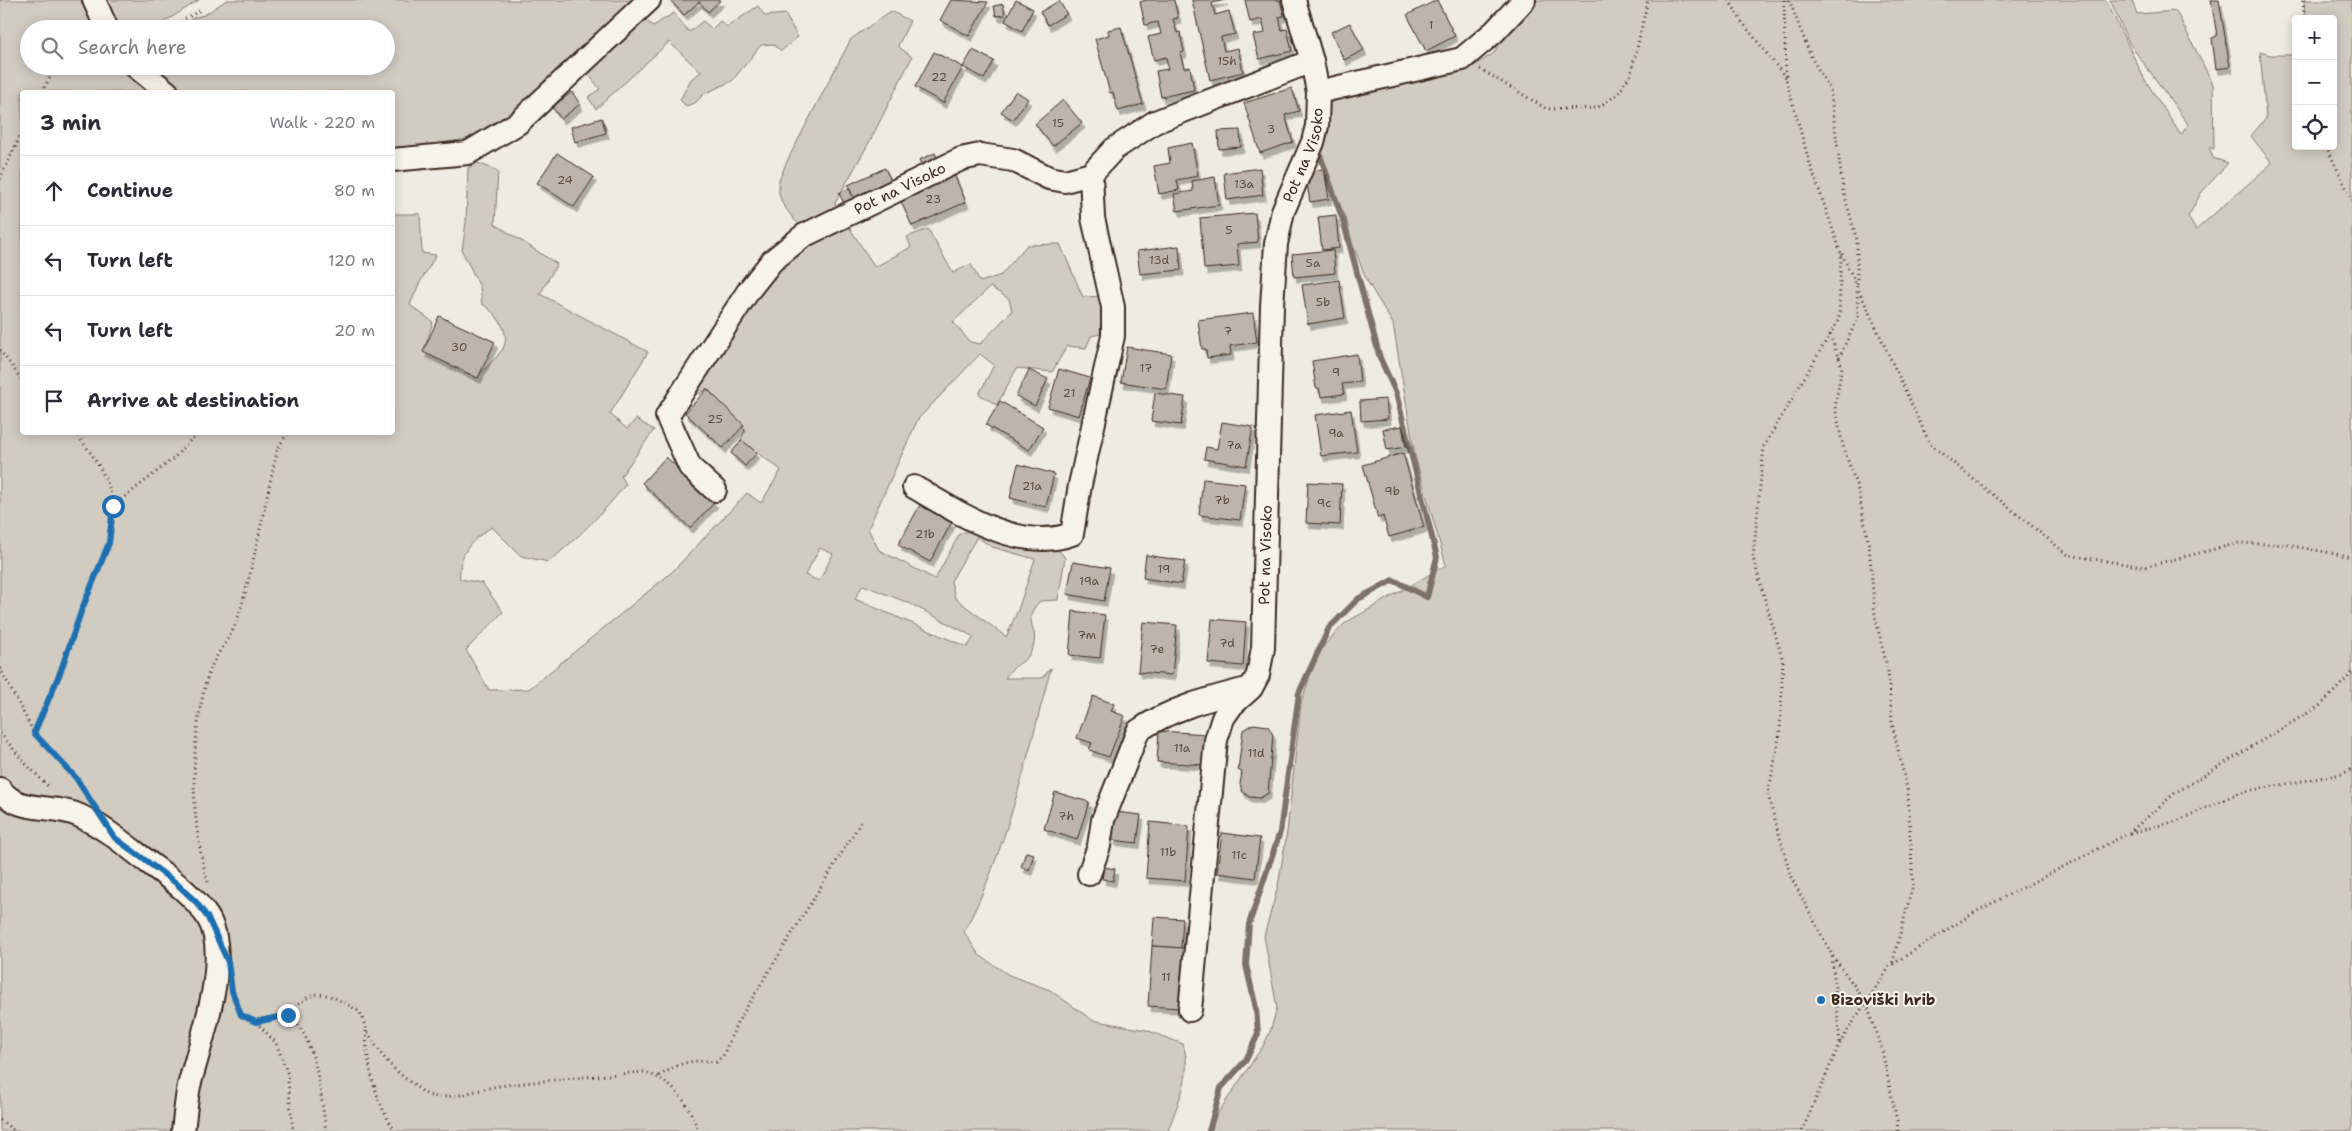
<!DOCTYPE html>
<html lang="en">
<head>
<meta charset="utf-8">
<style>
	body { margin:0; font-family:"Shantell Sans",sans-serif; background:#f7f7f7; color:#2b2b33 }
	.controls { position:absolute; right:15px; top:15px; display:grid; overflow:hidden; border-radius:5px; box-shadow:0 2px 12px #0003 }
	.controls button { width:45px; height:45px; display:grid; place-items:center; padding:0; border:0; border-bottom:1px solid #e1e1e2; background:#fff; color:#2b2b33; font:25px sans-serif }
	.stop { position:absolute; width:15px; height:15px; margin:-11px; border:4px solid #1f6fb2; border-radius:50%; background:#fff }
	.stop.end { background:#1f6fb2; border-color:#fff; box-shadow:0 1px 5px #0008 }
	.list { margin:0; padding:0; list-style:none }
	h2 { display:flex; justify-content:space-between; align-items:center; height:65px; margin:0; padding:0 20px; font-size:21px }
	h2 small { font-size:16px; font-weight:400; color:#7c7c81 }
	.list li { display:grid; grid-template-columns:32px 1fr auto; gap:15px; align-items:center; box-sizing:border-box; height:70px; padding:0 20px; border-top:1px solid #e1e1e2 }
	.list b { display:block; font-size:19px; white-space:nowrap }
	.list em { font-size:16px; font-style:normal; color:#7c7c81 }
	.icon { flex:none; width:28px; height:28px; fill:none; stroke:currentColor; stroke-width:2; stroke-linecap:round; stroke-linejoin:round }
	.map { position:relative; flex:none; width:2352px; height:1131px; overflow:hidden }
	.search { position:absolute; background:#fff; box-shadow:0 2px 12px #0003; left:20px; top:20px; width:375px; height:55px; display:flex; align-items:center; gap:12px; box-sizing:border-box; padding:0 18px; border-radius:28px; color:#7c7c81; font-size:19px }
	.panel { position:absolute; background:#fff; box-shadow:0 2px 12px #0003; left:20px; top:90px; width:375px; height:345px; border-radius:5px }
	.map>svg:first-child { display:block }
	.green { fill:#d1cbc0; stroke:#867a6f; fill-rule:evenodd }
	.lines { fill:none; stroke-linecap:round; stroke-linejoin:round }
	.stream { stroke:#7e7266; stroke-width:6 }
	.building { fill:#bdb5aa; stroke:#3b2a1e; filter:url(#shadow) }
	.street-casing { stroke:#3b2a1e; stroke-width:26 }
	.path { stroke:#3b2a1e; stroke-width:3; stroke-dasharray:1 4; stroke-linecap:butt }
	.street { stroke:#f7f3e8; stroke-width:22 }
	.route { stroke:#1f6fb2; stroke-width:6 }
	.poi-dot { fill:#1f6fb2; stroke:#f7f3e8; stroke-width:2 }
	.labels { text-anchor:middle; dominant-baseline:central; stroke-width:4; stroke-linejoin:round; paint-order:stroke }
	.number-label { font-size:12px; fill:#5c4d41 }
	.street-label { font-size:15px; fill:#3b2a1e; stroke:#f7f3e8 }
	.poi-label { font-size:15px; font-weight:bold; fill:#3b2a1e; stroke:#f7f3e8; text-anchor:start }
</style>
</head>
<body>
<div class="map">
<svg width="2352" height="1131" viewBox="0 0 2352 1131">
	<defs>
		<filter id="shadow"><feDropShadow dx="3" dy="5.5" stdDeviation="0" flood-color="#0004"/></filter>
	</defs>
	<rect width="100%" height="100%" fill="#efebe0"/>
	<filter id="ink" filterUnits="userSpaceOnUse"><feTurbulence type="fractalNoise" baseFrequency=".02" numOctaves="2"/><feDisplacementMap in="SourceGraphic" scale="10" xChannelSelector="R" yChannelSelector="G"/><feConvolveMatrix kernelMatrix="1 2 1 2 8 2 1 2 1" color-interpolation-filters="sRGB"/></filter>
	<g filter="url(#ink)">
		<g class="green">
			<path d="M0 0H81L96 29H29V66H111L155 92H22V432H392L393 214H420L422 253 436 255 419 284 410 305 433 322 425 347 477 377C485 368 495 360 502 350 513 334 496 312 482 304L480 287 462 251 466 222 468 168 478 163 498 171 495 224 557 264 540 294 648 352 610 414 627 429 636 419 654 430 621 476 626 484C603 513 578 538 548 562L521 556 492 527C472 539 458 553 460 579L482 583 503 612 466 650 489 690 529 689 672 572 747 493 761 503 781 470 741 441 745 430 707 388 699 394 692 388 783 258 847 224 875 267 911 247 907 237 928 229 953 273 971 264 980 282 1001 275 1027 245 1060 244 1083 297 1104 296 1105 333 1091 336 1086 348 1067 346 1052 372 1017 368 997 405 979 394 994 365 980 354 918 419 868 529 879 550 935 579 960 533C992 526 997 543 1023 548 1040 552 1054 540 1065 558L1058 600 1040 601C1020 621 1040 627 1033 647 1027 665 1015 661 1005 678H1042L1051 668C1027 757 1007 850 964 932L979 955 1009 975 1050 990 1092 1020 1146 1030 1183 1044C1193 1077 1178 1100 1168 1131H0ZM990 287 1009 299 1012 311 980 344 970 342 953 322ZM977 537 992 547 1035 559 1018 610 1006 637 955 598 951 581ZM820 548 833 554 819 581 805 575ZM863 585 911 604 974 637 967 647 855 599Z"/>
			<path d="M101 0H199L153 29H115Z"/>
			<path d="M227 0H639L526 105 472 138 393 151 392 92H176L151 66H386V29H180L193 18 204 15Z"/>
			<path d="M1529 0H2106L2145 80 2181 135 2188 124 2129 43 2110 0H2132L2137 14 2176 11 2213 84 2214 149 2209 147 2213 158 2228 163 2201 193 2188 217 2196 230 2272 163 2251 136 2266 118 2260 52 2270 55H2296V146H2333V19H2305L2304 0H2352V1131H1206L1263 1046 1270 1032 1277 1008 1264 936 1278 886 1287 832 1301 703 1309 679 1319 651 1345 623 1446 565 1415 456 1393 324 1366 279 1352 242 1346 218 1335 197 1320 147 1328 96 1469 69 1493 54Z"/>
			<path d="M758 6 765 16 785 14 798 37 781 51 773 44 761 45 732 81 704 94 695 103 686 106 680 100 691 79 701 72 669 42 596 109 588 97 600 89 585 70 641 17 653 26 674 13 689 32 703 21 712 29 720 21 727 27Z"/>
			<path d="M891 11 910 21 898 46 912 57 871 139 835 203 839 214 806 228 795 221 782 203 779 193V180L788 159 851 39Z"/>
		</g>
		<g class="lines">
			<path class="stream" d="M1209 1131 1221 1088 1246 1060 1258 1034 1256 1008 1246 965 1249 924 1280 832 1299 693 1329 628 1358 599 1393 580 1427 597 1437 557 1396 393 1380 358 1343 220 1317 147"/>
		</g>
		<g class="building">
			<path d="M670 0H721L708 12 699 2 684 15Z"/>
			<path d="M951 0 988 2 969 36 940 20Z"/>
			<path d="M1016 0 1033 9 1022 31 1005 21Z"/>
			<path d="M1146 0H1174L1178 18 1173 19 1177 33 1180 32 1184 52 1180 53 1184 68 1190 67 1194 90 1161 97 1156 71 1168 69 1166 57 1154 60 1148 37 1161 34 1158 22 1145 25 1140 2Z"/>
			<path d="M1192 0H1225L1212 3 1215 15 1229 11 1235 34 1221 37 1224 51 1238 48 1243 72 1210 80Z"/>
			<path d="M1245 0H1280L1284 16 1279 17 1282 30 1287 29 1292 51 1259 59 1253 35 1265 33 1262 19 1250 22Z"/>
			<path d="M1437 0 1455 36 1426 51 1407 15Z"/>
			<path d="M2211 0H2219L2230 67 2216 69 2212 38 2217 36Z"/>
			<path d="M1059 1 1067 14 1048 25 1040 12Z"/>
			<path d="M1003 4 1005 15 996 16 994 6Z"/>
			<path d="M1350 23 1364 50 1344 60 1331 32Z"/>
			<path d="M1121 27 1143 104 1118 111 1113 92 1110 93 1095 39 1109 35 1108 30Z"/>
			<path d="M973 50 994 61 984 79 963 67Z"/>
			<path d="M934 52 963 67 943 103 915 87Z"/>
			<path d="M1292 88 1299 111 1285 115 1293 142 1260 153 1244 103Z"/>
			<path d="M1016 91 1028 99 1013 120 1001 112Z"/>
			<path d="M572 92 580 104 561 119 552 107Z"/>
			<path d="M1063 100 1082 123 1053 146 1035 124Z"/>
			<path d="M602 118 606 133 575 142 571 127Z"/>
			<path d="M1240 130 1241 147 1219 149 1218 131Z"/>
			<path d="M1192 143 1198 176 1177 180 1179 190 1159 194 1154 166 1170 163 1168 148Z"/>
			<path d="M557 153 594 177 574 207 537 183Z"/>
			<path d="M935 153 939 162 924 169 919 160Z"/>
			<path d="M885 168 895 189 857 206 848 185Z"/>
			<path d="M1260 168 1263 195 1227 200 1224 173Z"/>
			<path d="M1324 169 1329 199 1310 202 1305 172Z"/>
			<path d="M953 172 966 202 912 226 899 197Z"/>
			<path d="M1215 177 1219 205 1177 211 1174 194 1193 191 1192 181Z"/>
			<path d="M849 188 857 206 847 210 839 193Z"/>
			<path d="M1255 213 1258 242 1237 244 1239 266 1204 269 1200 218Z"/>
			<path d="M1336 215 1339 248 1322 250 1318 217Z"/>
			<path d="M1179 246 1181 270 1140 274 1137 251Z"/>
			<path d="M1333 250 1335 273 1294 277 1292 254Z"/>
			<path d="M1339 280 1345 318 1308 324 1302 285Z"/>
			<path d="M1253 313 1257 342 1230 346 1231 355 1207 358 1206 349H1202L1198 320Z"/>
			<path d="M439 316 495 342 478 378 423 352Z"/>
			<path d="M1127 347 1171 354 1166 389 1121 382Z"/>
			<path d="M1357 354 1360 382 1342 384 1344 394 1321 397 1319 388H1316L1312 361Z"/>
			<path d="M1059 369 1090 378 1079 416 1048 407Z"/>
			<path d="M1029 370 1048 379 1035 406 1016 396Z"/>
			<path d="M707 389 744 425 723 448 685 413Z"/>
			<path d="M1155 393 1185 397 1181 425 1151 421Z"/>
			<path d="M1386 399 1388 419 1361 421 1360 401Z"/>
			<path d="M1000 401 1043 427 1029 450 986 425Z"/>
			<path d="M1351 410 1357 452 1321 456 1315 415Z"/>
			<path d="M1222 422 1253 427 1246 466 1204 459 1206 447 1217 449Z"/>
			<path d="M1402 426 1406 447 1387 450 1383 429Z"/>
			<path d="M742 440 757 453 745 466 731 453Z"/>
			<path d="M1403 453 1424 527 1389 537 1383 516 1378 518 1363 465Z"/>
			<path d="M666 457 715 502 690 528 642 483Z"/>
			<path d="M1018 464 1054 474 1046 507 1010 498Z"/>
			<path d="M1203 479 1245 484 1240 520 1199 515Z"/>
			<path d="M1308 482 1342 484 1340 525 1306 523Z"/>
			<path d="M920 505 952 522 930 562 898 545Z"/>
			<path d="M1146 555 1185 561 1181 584 1143 578Z"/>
			<path d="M1073 562 1110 568 1104 601 1067 594Z"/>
			<path d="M1073 611 1105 615 1100 658 1069 655Z"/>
			<path d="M1212 619 1246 622 1243 666 1208 663Z"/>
			<path d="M1143 622 1177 625 1172 675 1138 672Z"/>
			<path d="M1093 696 1114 704 1111 711 1125 716 1109 757 1089 750 1092 743 1077 738Z"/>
			<path d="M1253 724 1268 726 1273 735 1268 793 1260 798 1249 797 1242 791 1240 784 1242 772 1238 770 1243 730Z"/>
			<path d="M1159 731 1207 734 1205 765 1157 762Z"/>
			<path d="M1055 792 1089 802 1077 840 1044 829Z"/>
			<path d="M1115 812 1141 815 1137 843 1112 840Z"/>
			<path d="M1150 822 1189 826 1185 881 1146 878Z"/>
			<path d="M1222 833 1260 838 1255 878 1217 873Z"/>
			<path d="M1026 852 1034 854 1029 870 1021 867Z"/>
			<path d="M1104 867 1115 869 1113 881 1102 879Z"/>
			<path d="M1154 917 1183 919 1181 948 1152 946Z"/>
			<path d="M1152 946 1184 948 1180 1008 1148 1006Z"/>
		</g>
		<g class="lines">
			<g class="street-casing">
				<g id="street">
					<path d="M94 0 107 29"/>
					<path d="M135 66 167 92"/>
					<path d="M1318 92 1462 59 1494 32 1524 0"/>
					<path d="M392 160 468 153 518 123 649 0"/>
					<path d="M914 487C959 513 1019 553 1072 534L1080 485 1113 336V307L1093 218 1091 174"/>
					<path id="s1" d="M715 490 690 467 667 416 749 290 772 261 803 236 961 159 980 155 1013 160 1049 178 1065 181 1091 174 1114 149 1155 122 1312 61 1294 0"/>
					<path d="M0 789C19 815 53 803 80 816 106 828 129 848 152 865 172 880 193 895 207 916 233 955 200 1043 189 1086 186 1101 185 1116 183 1131"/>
					<path d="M1089 874 1099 846 1103 820 1138 731C1169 709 1211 698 1247 689"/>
					<path id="s2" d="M1190 1010 1216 740 1223 718 1232 705 1251 688 1258 675 1263 648 1272 306 1276 244 1283 211 1313 142 1317 126 1318 92 1312 61"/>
				</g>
			</g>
			<g class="path">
				<path d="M1729 0 1742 22 1786 78"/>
				<path d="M1784 0 1786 79 1809 161 1841 253 1839 319 1764 446 1753 558 1783 661 1780 733 1768 795 1791 877 1832 955 1840 1043"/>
				<path d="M1789 0 1812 59 1830 89 1843 190 1857 240V285"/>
				<path d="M2303 0 2304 19"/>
				<path d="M75 29 79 20"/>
				<path d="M168 29 201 10"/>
				<path d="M1480 69 1547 109 1597 108 1618 94 1631 74 1648 0"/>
				<path d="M42 92 56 66"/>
				<path d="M2326 146 2352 200"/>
				<path d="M0 179 22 132"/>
				<path d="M1842 254 1930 444 2068 555 2144 567 2239 543 2288 545 2352 557"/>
				<path d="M1830 335 1842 367 1835 407 1843 446 1858 490 1869 545 1875 616 1888 671 1892 723 1908 793 1913 885 1892 965"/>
				<path d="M0 350 22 380"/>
				<path d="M1839 358 1858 317 1857 291"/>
				<path d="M113 506 173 459 198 432"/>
				<path d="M0 668 34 733 76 778 88 796"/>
				<path d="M0 733 25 763 50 788"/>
				<path d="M34 733C52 692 67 650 83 608 95 576 116 541 113 506 111 480 91 451 74 432"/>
				<path d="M2130 833 2177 821 2241 792 2342 774 2352 769"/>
				<path d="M208 882C189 819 190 738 208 675 214 655 232 638 238 618 255 562 264 505 278 448L288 432"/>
				<path d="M235 998C245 1035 262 1014 288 1015 317 1036 321 1098 326 1131"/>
				<path d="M288 1015C315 984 327 992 360 1012 370 1043 388 1068 416 1086 420 1090 426 1095 432 1096 455 1100 477 1089 499 1086 548 1080 596 1076 644 1072 672 1080 690 1104 698 1131"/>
				<path d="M256 1022 276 1043 287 1072 293 1131"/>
				<path d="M366 1031C367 1067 375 1100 395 1131"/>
				<path d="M659 1076C682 1062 689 1059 716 1062L723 1056 737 1023 862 820"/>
				<path d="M0 1120 15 1131"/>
				<path d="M1802 1131 1840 1043 1866 1002 1832 955"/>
				<path d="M1898 1131 1897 1121 1881 1046 1866 1002 1891 965 1977 911 2129 833 2175 793 2321 705 2352 673"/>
			</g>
			<use href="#street" class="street"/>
		</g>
	</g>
	<g class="lines" filter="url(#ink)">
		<path class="route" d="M113 506 109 543 82 609 60 673 34 733 76 778 115 838 176 883 196 902 208 918 228 962 232 991 241 1015 256 1022 288 1015"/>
	</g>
	<circle class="poi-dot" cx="1821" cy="1000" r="5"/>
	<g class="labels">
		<g class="number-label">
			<text x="1431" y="25">1</text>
			<text x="1227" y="61">15h</text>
			<text x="939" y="77">22</text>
			<text x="1058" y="123">15</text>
			<text x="1271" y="129">3</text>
			<text x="565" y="180">24</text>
			<text x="1244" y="184">13a</text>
			<text x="933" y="199">23</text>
			<text x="1229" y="230">5</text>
			<text x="1159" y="260">13d</text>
			<text x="1313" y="263">5a</text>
			<text x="1323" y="302">5b</text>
			<text x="1228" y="331">7</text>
			<text x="459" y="347">30</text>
			<text x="1146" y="368">17</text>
			<text x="1336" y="372">9</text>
			<text x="1069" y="393">21</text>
			<text x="715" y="419">25</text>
			<text x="1336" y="433">9a</text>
			<text x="1234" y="445">7a</text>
			<text x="1032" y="486">21a</text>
			<text x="1392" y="491">9b</text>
			<text x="1222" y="500">7b</text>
			<text x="1324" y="503">9c</text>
			<text x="925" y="534">21b</text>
			<text x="1164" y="569">19</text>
			<text x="1089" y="581">19a</text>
			<text x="1087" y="635">7m</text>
			<text x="1227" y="643">7d</text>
			<text x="1157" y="649">7e</text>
			<text x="1182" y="748">11a</text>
			<text x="1256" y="753">11d</text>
			<text x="1066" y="816">7h</text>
			<text x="1168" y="852">11b</text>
			<text x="1239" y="855">11c</text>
			<text x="1166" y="977">11</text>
		</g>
		<g class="street-label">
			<text stroke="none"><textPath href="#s2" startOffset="876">Pot na Visoko</textPath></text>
			<text stroke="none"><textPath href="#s1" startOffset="425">Pot na Visoko</textPath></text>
			<text stroke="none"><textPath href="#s2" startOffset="471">Pot na Visoko</textPath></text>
		</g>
		<g class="poi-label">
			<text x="1831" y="1000">Bizoviški hrib</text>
		</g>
	</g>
</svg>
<div class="controls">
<button>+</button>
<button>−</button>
<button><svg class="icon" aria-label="locate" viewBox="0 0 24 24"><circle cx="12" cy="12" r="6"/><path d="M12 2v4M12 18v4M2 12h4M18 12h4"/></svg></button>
</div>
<div class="stop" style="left:113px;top:506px"></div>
<div class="stop end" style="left:288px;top:1015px"></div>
<div class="search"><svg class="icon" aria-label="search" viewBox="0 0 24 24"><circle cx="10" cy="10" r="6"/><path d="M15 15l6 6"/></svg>Search here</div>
<section class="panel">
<h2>3 min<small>Walk · 220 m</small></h2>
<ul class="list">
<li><svg class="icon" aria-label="ahead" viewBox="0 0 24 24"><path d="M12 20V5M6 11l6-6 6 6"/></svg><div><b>Continue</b></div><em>80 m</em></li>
<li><svg class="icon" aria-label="left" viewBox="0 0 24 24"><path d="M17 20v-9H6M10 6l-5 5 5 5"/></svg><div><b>Turn left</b></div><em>120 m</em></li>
<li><svg class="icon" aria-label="left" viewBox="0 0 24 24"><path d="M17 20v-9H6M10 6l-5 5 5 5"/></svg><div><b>Turn left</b></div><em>20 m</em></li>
<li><svg class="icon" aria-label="arrive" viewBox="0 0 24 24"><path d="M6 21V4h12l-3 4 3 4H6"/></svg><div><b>Arrive at destination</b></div></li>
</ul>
</section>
</div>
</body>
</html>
